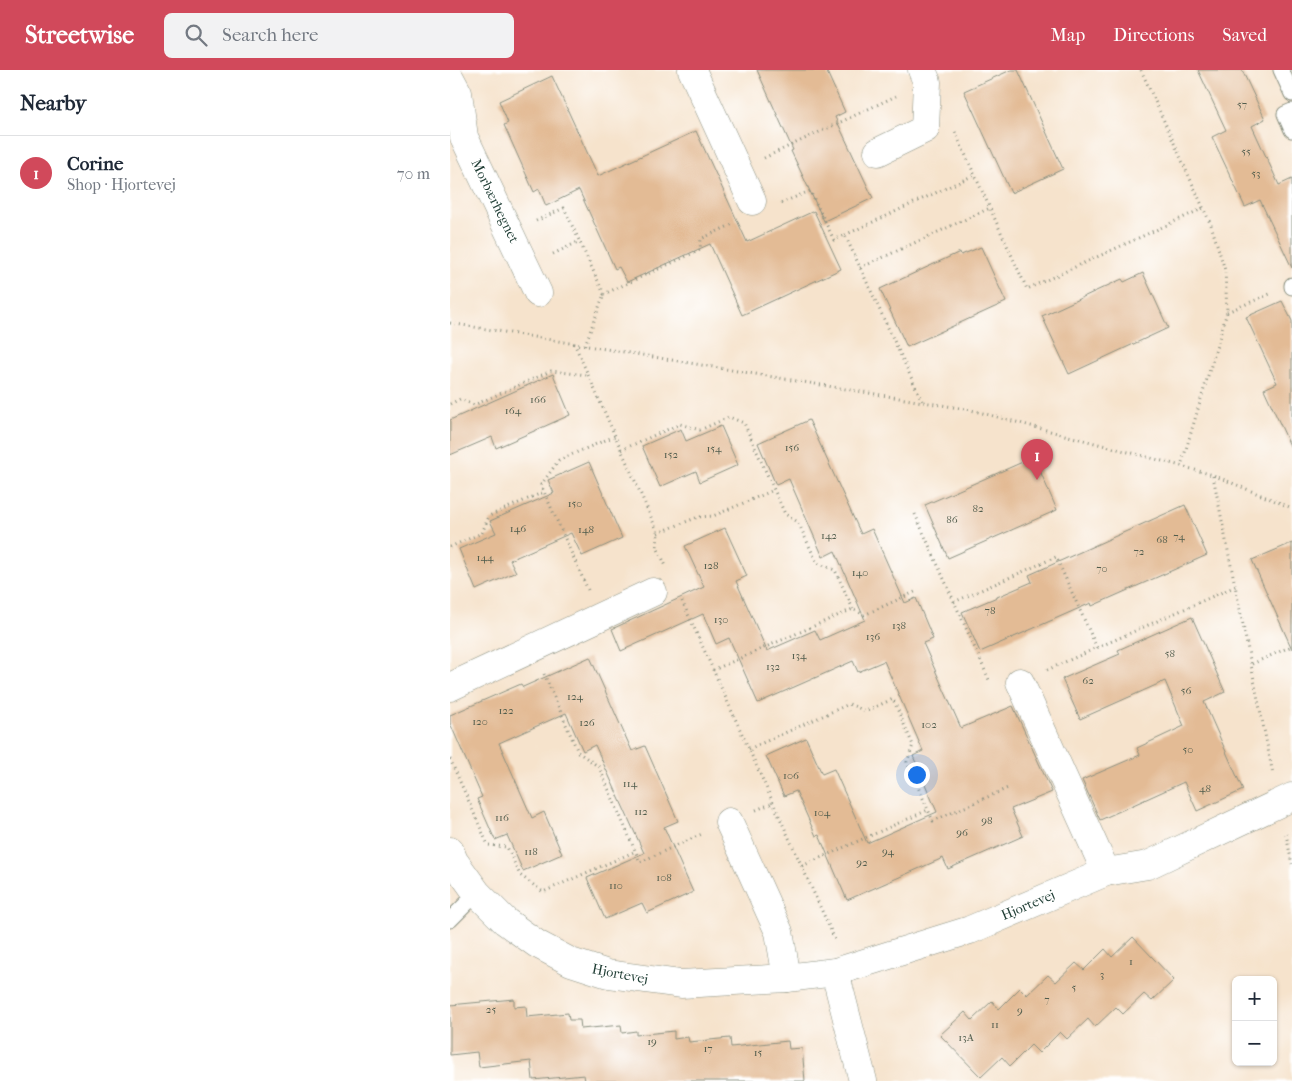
<!DOCTYPE html>
<html lang="en">
<head>
<meta charset="utf-8">
<style>
	body { margin:0; font-family:"IM FELL French Canon",serif; background:#f2f2f3; color:#1f2937 }
	.controls { position:absolute; right:15px; bottom:15px; display:grid; overflow:hidden; border-radius:8px; box-shadow:0 1px 4px #0004 }
	.controls button { width:45px; height:45px; display:grid; place-items:center; padding:0; border:0; border-bottom:1px solid #e0e1e3; background:#fff; color:#1f2937; font:25px sans-serif }
	.you { position:absolute; left:466px; top:704px; width:18px; height:18px; margin:-12px; border:4px solid #fff; border-radius:50%; background:#1a73e8; box-shadow:0 0 0 8px #1a73e833 }
	.badge { display:grid; place-items:center; width:32px; height:32px; border-radius:50%; background:#d1495b; color:#fff; font-size:16px; font-weight:700 }
	.pin { position:absolute; translate:-50% -41px; filter:drop-shadow(0 1px 2px #0008) }
	.pin::after { content:''; position:absolute; top:26px; width:18px; height:15px; background:inherit; clip-path:polygon(0 0,100% 0,50% 100%) }
	.list { margin:0; padding:0; list-style:none }
	h2 { display:flex; justify-content:space-between; align-items:center; height:65px; margin:0; padding:0 20px; font-size:21px }
	h2 small { font-size:16px; font-weight:400; color:#747a83 }
	.list li { display:grid; grid-template-columns:32px 1fr auto; gap:15px; align-items:center; box-sizing:border-box; height:75px; padding:0 20px; border-top:1px solid #e0e1e3 }
	.list b { display:block; font-size:19px; white-space:nowrap }
	.list p { margin:0; font-size:16px; white-space:nowrap; color:#747a83 }
	.list em { font-size:16px; font-style:normal; color:#747a83 }
	.icon { flex:none; width:28px; height:28px; fill:none; stroke:currentColor; stroke-width:2; stroke-linecap:round; stroke-linejoin:round }
	.map { position:relative; flex:none; width:842px; height:1011px; overflow:hidden }
	header { display:flex; align-items:center; gap:30px; box-sizing:border-box; height:70px; padding:0 25px; background:#d1495b; color:#fff }
	header strong { font-size:24px }
	nav { display:flex; gap:28px; margin-inline-start:auto; font-size:18px }
	.search { width:350px; height:45px; background:#f2f2f3; display:flex; align-items:center; gap:12px; box-sizing:border-box; padding:0 18px; border-radius:8px; color:#747a83; font-size:19px }
	main { display:flex }
	aside { flex:1; background:#fff }
	.map>svg:first-child { display:block }
	.building { fill:#e3bb95 }
	.lines { fill:none; stroke-linecap:round; stroke-linejoin:round }
	.service-casing { stroke:#8a9080; stroke-width:17 }
	.minor-casing { stroke:#8a9080; stroke-width:29 }
	.path { stroke:#8a9080; stroke-width:3; stroke-dasharray:1 4; stroke-linecap:butt }
	.service { stroke:#fff; stroke-width:15 }
	.minor { stroke:#fff; stroke-width:28 }
	.labels { text-anchor:middle; dominant-baseline:central; stroke-width:4.5; stroke-linejoin:round; paint-order:stroke }
	.number-label { font-size:11px; fill:#505c4c }
	.street-label { font-size:14px; fill:#1f3d34; stroke:#fff }
</style>
</head>
<body>
<header>
<strong>Streetwise</strong>
<div class="search"><svg class="icon" aria-label="search" viewBox="0 0 24 24"><circle cx="10" cy="10" r="6"/><path d="M15 15l6 6"/></svg>Search here</div>
<nav><a>Map</a><a>Directions</a><a>Saved</a></nav>
</header>
<main>
<aside>
<h2>Nearby<small></small></h2>
<ul class="list">
<li><span class="badge">1</span><div><b>Corine</b><p>Shop · Hjortevej</p></div><em>70 m</em></li>
</ul>
</aside>
<div class="map">
<svg width="842" height="1011" viewBox="0 0 842 1011">
	<rect width="100%" height="100%" fill="#fff"/>
	<filter id="ink" filterUnits="userSpaceOnUse"><feTurbulence type="fractalNoise" baseFrequency=".02" numOctaves="2"/><feDisplacementMap in="SourceGraphic" scale="10" xChannelSelector="R" yChannelSelector="G"/><feConvolveMatrix kernelMatrix="1 2 1 2 8 2 1 2 1" color-interpolation-filters="sRGB"/></filter>
	<filter id="wash" filterUnits="userSpaceOnUse"><feTurbulence type="fractalNoise" baseFrequency=".0096" numOctaves="4" result="noise"/><feDisplacementMap in="SourceGraphic" scale="20" xChannelSelector="R" yChannelSelector="G"/><feGaussianBlur stdDeviation="1.12" result="paint"/><feColorMatrix in="noise" values="0 0 0 0 0 0 0 0 0 0 0 0 0 0 0 0 0 1.4 0 .05"/><feComposite in="paint" operator="in"/></filter>
	<g filter="url(#wash)">
		<rect width="100%" height="100%" fill="#f6e3cc"/>
		<g id="blocks">
			<g class="building">
				<path d="M307 0H376L395 42 385 47 423 128 374 151 341 81 343 80Z"/>
				<path d="M561 0H568L613 99 561 123 514 21Z"/>
				<path d="M748 0H792L815 49 802 56 829 115 842 109V198L810 130 795 137 762 67 776 60Z"/>
				<path d="M102 6 148 106 246 61 297 172 364 141 391 199 292 245 260 174 177 212 169 197 165 199 129 120 96 136 89 119 84 122 54 55 58 53 49 31Z"/>
				<path d="M531 177 556 232 457 277 430 219 510 182 511 185Z"/>
				<path d="M693 203 718 258 619 304 592 246 672 209 674 212Z"/>
				<path d="M832 231 842 251V380L814 319 827 313 796 247Z"/>
				<path d="M103 304 120 345 46 378 42 367 0 385V350Z"/>
				<path d="M359 350 411 464 422 459 455 533 466 528 483 569 473 573 511 658 563 636 602 722 561 739 573 766 498 799 493 788 397 830 369 765 366 766 346 721 334 726 316 686 356 668 372 704 384 699 417 773 487 742 463 686 473 681 434 591 408 602 403 591 308 633 279 568 266 574 253 544 171 581 162 559 254 517 235 476 275 458 297 506 286 511 317 581 365 560 370 570 415 550 385 481 373 487 339 409 326 415 308 373Z"/>
				<path d="M271 356 288 395 250 412 246 401 210 417 192 376 231 359 236 371Z"/>
				<path d="M584 387 607 440 498 488 475 435Z"/>
				<path d="M139 392 172 468 132 486 121 463 60 490 66 502 26 520 9 479 46 463 40 451 104 423 98 410Z"/>
				<path d="M735 435 757 485 642 536 641 533 530 582 512 542 582 512 579 505Z"/>
				<path d="M842 473V579L802 490Z"/>
				<path d="M742 547 775 622 754 632 793 720 747 741 734 712 650 750 632 710 690 685 687 678 734 656 715 611 630 649 612 609 670 584 668 580Z"/>
				<path d="M140 587 182 681 195 676 228 751 214 757 243 822 197 843 192 833 155 849 137 808 194 783 145 675 133 681 116 643 49 673 82 748 94 742 112 784 73 801 57 765 45 770 27 729 32 727 0 653V645L71 614 73 617Z"/>
				<path d="M683 867 724 910 702 931 694 924 673 944 666 937 645 957 638 949 617 969 610 962 589 983 581 975 560 996 552 987 531 1007 490 965 515 942 522 950 542 931 549 939 570 918 577 925 598 905 606 912 626 893 634 900 655 879 662 887Z"/>
				<path d="M64 929V937L76 936 77 947 118 943 119 950H130L131 959 171 955 172 963 186 961V965L224 961V969L238 967 239 972 280 968 281 977 338 971 339 979 352 978 355 1011H135L134 1005 83 1010 81 991 29 997 27 982 0 985V935Z"/>
			</g>
		</g>
	</g>
	<g filter="url(#ink)">
		<use href="#blocks" fill-opacity="0" stroke="#8a9080" stroke-width="1"/>
		<g class="lines">
			<g class="service-casing">
				<g id="service">
					<path d="M831 0 842 24"/>
					<path d="M842 41 835 44 842 60"/>
					<path d="M842 215V217"/>
					<path d="M0 850 27 823"/>
				</g>
			</g>
			<g class="minor-casing">
				<g id="minor">
					<path d="M242 0 302 131"/>
					<path d="M0 8 8 23 14 67 88 223"/>
					<path d="M428 82 475 59 477 12 472 0"/>
					<path d="M570 612 656 802"/>
					<path d="M0 617 203 522"/>
					<path d="M279 752 329 862 337 908"/>
					<path d="M0 781 4 791 27 823 55 851 87 874 121 892 158 904 231 914 337 908 385 902 520 860 656 802 698 795 842 727"/>
					<path d="M385 902 413 1011"/>
				</g>
			</g>
			<g class="path">
				<path d="M691 0 761 155 775 200 777 242 731 396"/>
				<path d="M505 62 577 219 754 138"/>
				<path d="M314 88 446 26"/>
				<path d="M331 133 360 121 384 170 395 165 472 331"/>
				<path d="M86 151 114 138 154 224 250 180 251 169 283 154"/>
				<path d="M395 165 524 105"/>
				<path d="M103 184 130 171"/>
				<path d="M410 198 540 138"/>
				<path d="M777 242 820 224"/>
				<path d="M0 253 521 340 731 396 763 405 842 438"/>
				<path d="M124 273 208 463 207 477 216 496"/>
				<path d="M135 275 154 224"/>
				<path d="M0 334 10 329 24 335 101 301 137 305"/>
				<path d="M171 380 230 354 250 360 279 347 294 353 335 444 348 452 367 493 385 500 403 539"/>
				<path d="M763 406 823 704"/>
				<path d="M465 444 540 612"/>
				<path d="M208 463 248 447 263 446 324 420"/>
				<path d="M0 477 32 463 39 446 94 422"/>
				<path d="M138 520 91 415 109 390 165 366"/>
				<path d="M232 531 386 872"/>
				<path d="M504 532 606 487 647 578"/>
				<path d="M802 594 842 576"/>
				<path d="M263 600 403 539 414 545 467 521"/>
				<path d="M597 600 786 516"/>
				<path d="M94 604 128 682 149 697 190 792 252 764"/>
				<path d="M299 679 399 634 416 641 443 629 463 675 457 692 483 751 558 718"/>
				<path d="M0 689 38 775 57 777 70 805 93 822 186 781"/>
				<path d="M306 740 323 733"/>
				<path d="M836 764 842 794"/>
				<path d="M352 796 478 740"/>
			</g>
			<use href="#service" class="service"/>
			<use href="#minor" class="minor"/>
		</g>
	</g>
	<g class="labels">
		<g class="number-label">
			<text x="792" y="34">57</text>
			<text x="796" y="81">55</text>
			<text x="806" y="103">53</text>
			<text x="88" y="329">166</text>
			<text x="63" y="340">164</text>
			<text x="342" y="377">156</text>
			<text x="264" y="378">154</text>
			<text x="221" y="384">152</text>
			<text x="125" y="433">150</text>
			<text x="528" y="438">82</text>
			<text x="502" y="449">86</text>
			<text x="68" y="458">146</text>
			<text x="136" y="459">148</text>
			<text x="379" y="465">142</text>
			<text x="729" y="466">74</text>
			<text x="712" y="469">68</text>
			<text x="689" y="481">72</text>
			<text x="35" y="487">144</text>
			<text x="261" y="495">128</text>
			<text x="652" y="498">70</text>
			<text x="410" y="502">140</text>
			<text x="540" y="540">78</text>
			<text x="271" y="549">130</text>
			<text x="449" y="555">138</text>
			<text x="423" y="566">136</text>
			<text x="720" y="583">58</text>
			<text x="349" y="585">134</text>
			<text x="323" y="596">132</text>
			<text x="638" y="610">62</text>
			<text x="736" y="620">56</text>
			<text x="125" y="626">124</text>
			<text x="56" y="640">122</text>
			<text x="30" y="651">120</text>
			<text x="137" y="652">126</text>
			<text x="479" y="654">102</text>
			<text x="738" y="679">50</text>
			<text x="341" y="705">106</text>
			<text x="180" y="713">114</text>
			<text x="755" y="718">48</text>
			<text x="191" y="741">112</text>
			<text x="372" y="742">104</text>
			<text x="52" y="747">116</text>
			<text x="537" y="750">98</text>
			<text x="512" y="762">96</text>
			<text x="81" y="781">118</text>
			<text x="438" y="781">94</text>
			<text x="412" y="792">92</text>
			<text x="214" y="807">108</text>
			<text x="166" y="815">110</text>
			<text x="681" y="891">1</text>
			<text x="652" y="904">3</text>
			<text x="624" y="917">5</text>
			<text x="597" y="929">7</text>
			<text x="41" y="939">25</text>
			<text x="570" y="940">9</text>
			<text x="545" y="954">11</text>
			<text x="516" y="967">13A</text>
			<text x="202" y="971">19</text>
			<text x="258" y="978">17</text>
			<text x="308" y="982">15</text>
		</g>
		<g class="street-label">
			<text transform="translate(45 131) rotate(64)">Morbærhegnet</text>
			<text transform="translate(578 835) rotate(-23)">Hjortevej</text>
			<text transform="translate(170 904) rotate(11)">Hjortevej</text>
		</g>
	</g>
</svg>
<div class="controls">
<button>+</button>
<button>−</button>
</div>
<div class="you"></div>
<div class="pin badge" style="left:587px;top:410px">1</div>
</div>
</main>
</body>
</html>
